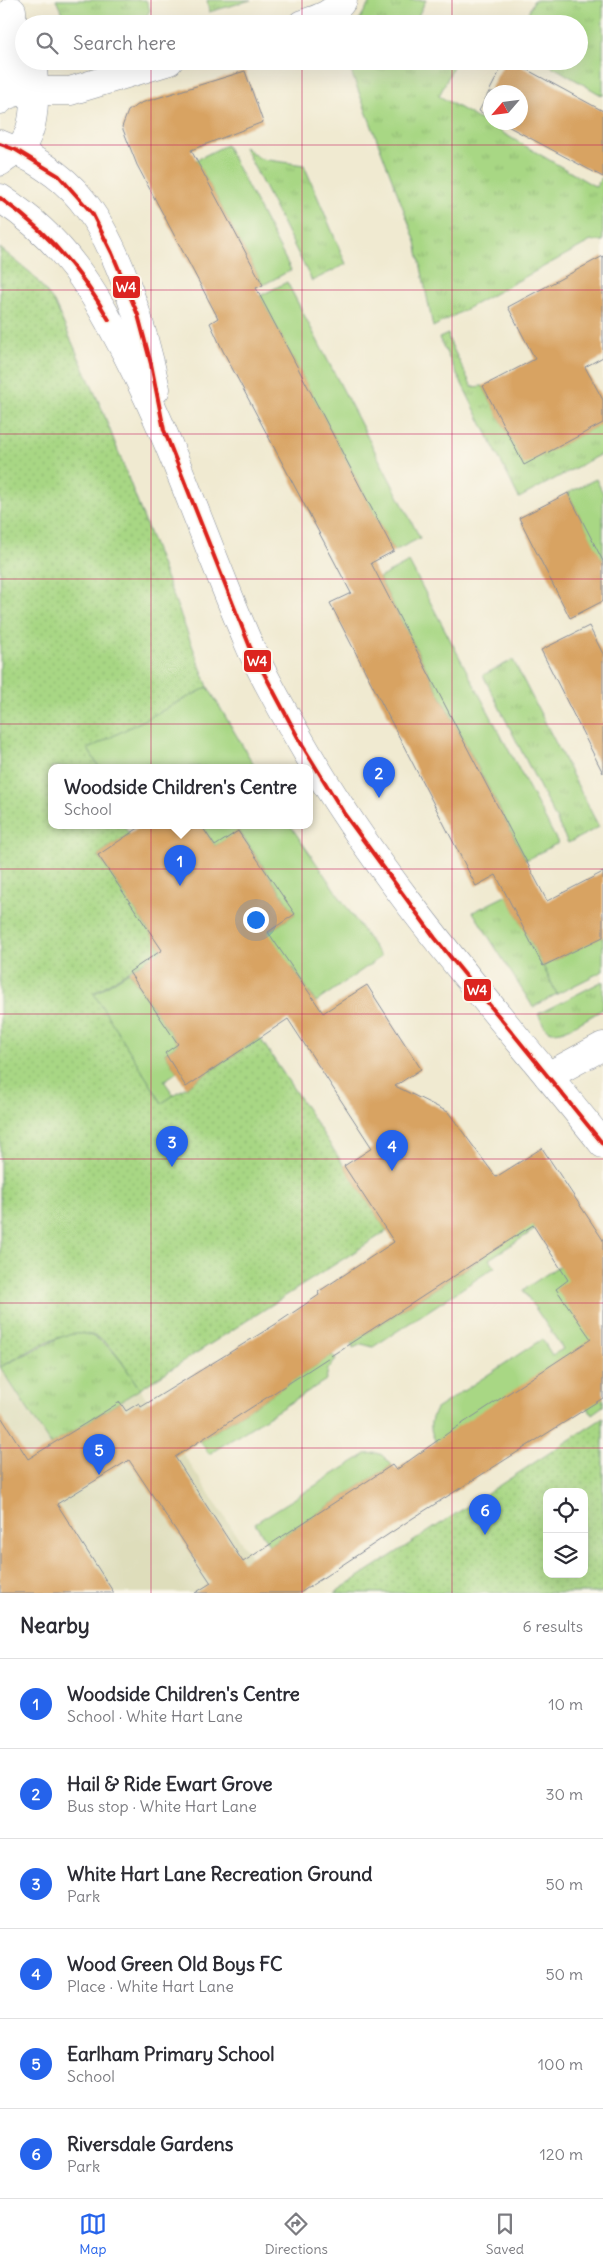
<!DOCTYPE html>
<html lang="en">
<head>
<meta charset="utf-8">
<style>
	body { margin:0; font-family:Delius,sans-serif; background:#f7f7f7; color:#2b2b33 }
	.controls { position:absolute; right:15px; bottom:15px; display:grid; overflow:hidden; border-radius:10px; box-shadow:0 5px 20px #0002 }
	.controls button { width:45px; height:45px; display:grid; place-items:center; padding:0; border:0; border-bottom:1px solid #e1e1e2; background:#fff; color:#2b2b33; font:25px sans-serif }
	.compass { position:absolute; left:483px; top:85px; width:45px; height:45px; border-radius:50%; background:#fff; box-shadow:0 5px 20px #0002; rotate:242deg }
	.you { position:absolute; left:255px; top:919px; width:18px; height:18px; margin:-12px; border:4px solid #fff; border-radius:50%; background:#1a73e8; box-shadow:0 0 0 8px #1a73e833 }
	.badge { display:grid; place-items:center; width:32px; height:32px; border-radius:50%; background:#2563eb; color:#fff; font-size:16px; font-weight:700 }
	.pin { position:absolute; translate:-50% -41px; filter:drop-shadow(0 1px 2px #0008) }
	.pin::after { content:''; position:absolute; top:26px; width:18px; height:15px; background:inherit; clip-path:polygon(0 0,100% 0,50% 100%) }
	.popup { position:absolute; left:48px; top:764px; width:265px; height:65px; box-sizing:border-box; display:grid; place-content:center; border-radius:10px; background:#fff; filter:drop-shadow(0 1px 4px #0005); font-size:16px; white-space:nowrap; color:#7c7c81 }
	.popup b { font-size:19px; color:#2b2b33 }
	.popup::after { content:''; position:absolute; left:50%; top:100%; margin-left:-10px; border:10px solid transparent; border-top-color:#fff }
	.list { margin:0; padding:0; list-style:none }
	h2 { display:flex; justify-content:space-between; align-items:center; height:65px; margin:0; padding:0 20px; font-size:21px }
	h2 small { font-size:16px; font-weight:400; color:#7c7c81 }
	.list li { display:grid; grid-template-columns:32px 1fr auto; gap:15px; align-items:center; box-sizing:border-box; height:90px; padding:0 20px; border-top:1px solid #e1e1e2 }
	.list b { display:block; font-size:19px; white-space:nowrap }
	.list p { margin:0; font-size:16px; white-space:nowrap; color:#7c7c81 }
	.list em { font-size:16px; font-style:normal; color:#7c7c81 }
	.icon { flex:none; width:28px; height:28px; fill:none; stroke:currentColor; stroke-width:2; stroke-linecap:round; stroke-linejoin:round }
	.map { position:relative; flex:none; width:603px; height:1593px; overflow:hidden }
	.search { position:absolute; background:#fff; box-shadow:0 5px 20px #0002; left:15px; right:15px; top:15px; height:55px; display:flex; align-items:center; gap:12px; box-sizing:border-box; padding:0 18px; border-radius:28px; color:#7c7c81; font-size:19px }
	.sheet { height:605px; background:#fff }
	nav { display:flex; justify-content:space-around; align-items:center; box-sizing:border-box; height:70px; border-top:1px solid #e1e1e2; background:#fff; font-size:14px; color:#7c7c81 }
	nav a { display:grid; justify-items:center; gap:2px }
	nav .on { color:#2563eb }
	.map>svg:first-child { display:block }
	.built { fill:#deddbb }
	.grass { fill:url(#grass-tufts); stroke:#628371 }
	.park { fill:url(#park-dots); stroke:#628371; fill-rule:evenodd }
	.garden { fill:#a8d784; stroke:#628371 }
	.building { fill:#d8a362; fill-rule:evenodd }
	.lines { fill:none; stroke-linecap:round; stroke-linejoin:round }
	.minor-casing { stroke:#868c98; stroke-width:29 }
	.tertiary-casing { stroke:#868c98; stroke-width:29 }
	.minor { stroke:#fff; stroke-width:28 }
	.tertiary { stroke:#fff; stroke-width:28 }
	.bus-1-casing { stroke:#fbf7ec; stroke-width:8 }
	.bus-1 { stroke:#dc241f; stroke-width:4 }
	.grid { fill:none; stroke:#c2185b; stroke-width:1; stroke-opacity:0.55 }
	.line-badge { stroke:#fbf7ec; stroke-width:2 }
	.badge-label { font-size:14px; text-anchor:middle; font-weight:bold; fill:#fff }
</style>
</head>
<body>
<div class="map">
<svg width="603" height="1593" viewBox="0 0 603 1593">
	<defs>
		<pattern id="grass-tufts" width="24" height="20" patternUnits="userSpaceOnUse" patternTransform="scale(1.25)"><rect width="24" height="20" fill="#a8d784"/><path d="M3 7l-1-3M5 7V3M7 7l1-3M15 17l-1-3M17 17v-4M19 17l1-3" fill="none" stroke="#90b974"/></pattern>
		<pattern id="park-dots" width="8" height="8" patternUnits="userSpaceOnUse" patternTransform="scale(1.25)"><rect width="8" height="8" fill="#a8d784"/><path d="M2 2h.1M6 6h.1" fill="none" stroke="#90b974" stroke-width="1.8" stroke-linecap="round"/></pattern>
	</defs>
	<rect width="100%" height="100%" fill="#fbf7ec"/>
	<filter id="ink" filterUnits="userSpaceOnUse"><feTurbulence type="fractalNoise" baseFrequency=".02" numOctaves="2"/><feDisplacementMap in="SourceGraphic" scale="10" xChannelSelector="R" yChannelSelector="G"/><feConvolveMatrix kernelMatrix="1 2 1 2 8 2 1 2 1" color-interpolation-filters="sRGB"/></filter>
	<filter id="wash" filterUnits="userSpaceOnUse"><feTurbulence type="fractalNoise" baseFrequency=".0096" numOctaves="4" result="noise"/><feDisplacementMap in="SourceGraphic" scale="20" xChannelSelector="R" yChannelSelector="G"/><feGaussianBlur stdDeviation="1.12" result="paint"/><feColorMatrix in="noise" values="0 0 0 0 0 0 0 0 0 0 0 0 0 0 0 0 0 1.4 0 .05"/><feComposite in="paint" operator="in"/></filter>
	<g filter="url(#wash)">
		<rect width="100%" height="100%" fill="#f0ead1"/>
		<path class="built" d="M65 1335 127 1369 275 1593H0V1367Z"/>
		<g class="grass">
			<path d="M56 0H146L150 10 142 24H67Z"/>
			<path d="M207 0H251L209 12Z"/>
			<path d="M371 0H426L418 16 431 24H357Z"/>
			<path d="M534 0H603V96L543 61H579V24H523Z"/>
			<path d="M347 61H456L439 96 596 187 603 175V241H591L433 327 416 242Z"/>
			<path d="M244 147 261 159 304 165 346 264 312 281Z"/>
			<path d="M448 334 449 340 472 387 483 386 524 464 603 423V453L519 498 439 338Z"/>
			<path d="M513 660 599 827 568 843 483 675Z"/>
			<path d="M507 895 557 994 533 1007 473 912Z"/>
			<path d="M603 981V1009C593 1015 560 1037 549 1031 544 1028 541 1019 538 1014Z"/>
			<path d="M81 1333C110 1338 124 1366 140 1389L51 1445 0 1367 65 1335Z"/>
		</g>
		<g class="park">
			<path d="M0 248 32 274 54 302 102 409 208 687 88 749 99 767H51V825H123L129 834 98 855 162 950 94 993 162 1103 260 1038 387 1231 140 1389C130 1375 121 1358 108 1345 78 1315 29 1353 0 1367Z"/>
			<path d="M603 1418V1593H334ZM547 1492H584V1574H547Z"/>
		</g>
		<g class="garden">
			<path d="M226 145 291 270 263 285 196 160Z"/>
			<path d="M287 282 420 538 394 551 260 296Z"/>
			<path d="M596 479 603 493V563L568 493Z"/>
			<path d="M409 562 558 843 526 860 379 578Z"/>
			<path d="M208 687 255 767H150L147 763 141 767H99L88 749Z"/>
			<path d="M201 825H290L381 957 316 1002 293 968 276 978 252 943 295 914 239 831 215 846Z"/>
			<path d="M603 936V971L557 994 543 966Z"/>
			<path d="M129 972 178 1044 165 1053 177 1072 164 1081 174 1095 162 1103 94 994Z"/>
			<path d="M498 1176 536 1229 489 1259 495 1267 373 1347 362 1344 353 1348 351 1343 487 1255 453 1204Z"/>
			<path d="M563 1263 603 1356V1406L592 1414 569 1380 436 1442C429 1430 429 1421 436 1409L542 1339 552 1355 563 1349 523 1290Z"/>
			<path d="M332 1355 336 1360 328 1369 326 1380 209 1454 200 1441Z"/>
			<path d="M377 1453 382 1455 392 1465 269 1545 255 1523 366 1454Z"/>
		</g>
		<g id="blocks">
			<g class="building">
				<path d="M505 61H511L603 111V177L500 122H520V92H490V117L479 111Z"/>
				<path d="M245 71 263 122 191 150 263 285 256 288 394 551 371 563 547 901 603 872V937L543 966 496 875 476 886 330 603 351 593 223 351 210 323 218 318 137 165 122 127 128 111 141 103Z"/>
				<path d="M603 256V357L585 367 603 400V423L524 465 483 386 535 359 508 307Z"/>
				<path d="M568 493 603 561V601L570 618 519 518Z"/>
				<path d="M589 626 603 654V773L541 650Z"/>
				<path d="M143 825H201L215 846 238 831 295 914 268 932 323 1013 367 985 421 1069 395 1086 448 1112 496 1177 542 1148 603 1240V1398L413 1518 300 1593H195L211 1583 129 1460 57 1504 114 1593H0V1415L28 1459 120 1402 126 1411 139 1403 141 1407 276 1324 319 1295 318 1292 394 1242 344 1166 372 1148 288 1019 186 1087 165 1053 178 1044 129 972 162 950 98 855ZM533 1225 568 1280 556 1289 591 1339 448 1433 396 1470 392 1465 243 1562 175 1457Z"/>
			</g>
		</g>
	</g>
	<g filter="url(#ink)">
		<use href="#blocks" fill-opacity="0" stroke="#868c98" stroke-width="1"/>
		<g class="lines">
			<g class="minor-casing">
				<g id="minor">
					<path d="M302 24C317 19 334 14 343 0"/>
					<path d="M2 97 19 91H70L169 61"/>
					<path d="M0 100C17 74 13 41 12 11"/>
					<path d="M0 162C8 156 18 150 24 142 37 123 35 83 32 61"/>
					<path d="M548 1076 603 1046"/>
				</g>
			</g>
			<g class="tertiary-casing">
				<g id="tertiary">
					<path d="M0 144C29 155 61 174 81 199 119 244 144 332 156 389"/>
					<path d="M0 198C65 240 92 288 127 355 176 450 208 551 251 649 266 681 284 713 302 744 385 889 500 1014 603 1144"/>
				</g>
			</g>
			<use href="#minor" class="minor"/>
			<use href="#tertiary" class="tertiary"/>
			<g class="bus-1-casing">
				<g id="bus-1">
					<path d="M0 144 16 150 59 176 92 213 112 253 138 315 151 364 164 430 250 647 302 745 345 815 435 938 603 1144"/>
					<path d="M0 198C47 231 81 270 109 320"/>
				</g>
			</g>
			<use href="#bus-1" class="bus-1"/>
		</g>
	</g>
	<path class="grid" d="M151 0V24M302 0V24M452 0V24M151 61V1593M302 61V1593M452 61V1593M0 145H603M0 290H603M0 434H603M0 579H603M0 724H603M0 869H603M0 1014H603M0 1159H603M0 1303H603M0 1448H603"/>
	<g class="line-badge">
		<rect x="112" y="275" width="29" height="24" rx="5" fill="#dc241f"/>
		<rect x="243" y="649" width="29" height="24" rx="5" fill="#dc241f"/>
		<rect x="463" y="978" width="29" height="24" rx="5" fill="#dc241f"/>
	</g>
	<g class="badge-label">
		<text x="126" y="292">W4</text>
		<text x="257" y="666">W4</text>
		<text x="477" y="995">W4</text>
	</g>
</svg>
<div class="controls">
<button><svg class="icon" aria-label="locate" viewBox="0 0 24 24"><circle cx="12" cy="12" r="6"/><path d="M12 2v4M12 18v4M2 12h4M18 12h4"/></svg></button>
<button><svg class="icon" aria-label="layers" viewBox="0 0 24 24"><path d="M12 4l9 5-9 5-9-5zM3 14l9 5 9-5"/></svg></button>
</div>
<svg class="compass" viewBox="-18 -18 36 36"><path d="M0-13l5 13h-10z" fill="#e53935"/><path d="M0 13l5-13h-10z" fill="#7c7c81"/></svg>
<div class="you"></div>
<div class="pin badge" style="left:180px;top:886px">1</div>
<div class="popup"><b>Woodside Children's Centre</b>School</div>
<div class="pin badge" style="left:379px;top:798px">2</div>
<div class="pin badge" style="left:172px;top:1167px">3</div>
<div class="pin badge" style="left:392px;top:1171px">4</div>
<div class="pin badge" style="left:99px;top:1475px">5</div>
<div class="pin badge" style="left:485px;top:1535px">6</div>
<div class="search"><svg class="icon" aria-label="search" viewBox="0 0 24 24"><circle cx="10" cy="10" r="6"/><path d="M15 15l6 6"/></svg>Search here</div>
</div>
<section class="sheet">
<h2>Nearby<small>6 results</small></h2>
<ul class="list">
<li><span class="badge">1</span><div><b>Woodside Children's Centre</b><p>School · White Hart Lane</p></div><em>10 m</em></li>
<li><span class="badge">2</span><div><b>Hail &amp; Ride Ewart Grove</b><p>Bus stop · White Hart Lane</p></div><em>30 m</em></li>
<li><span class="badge">3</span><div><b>White Hart Lane Recreation Ground</b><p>Park</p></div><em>50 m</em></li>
<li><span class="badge">4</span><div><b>Wood Green Old Boys FC</b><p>Place · White Hart Lane</p></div><em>50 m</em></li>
<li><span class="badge">5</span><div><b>Earlham Primary School</b><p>School</p></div><em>100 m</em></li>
<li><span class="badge">6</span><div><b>Riversdale Gardens</b><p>Park</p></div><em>120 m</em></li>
</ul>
</section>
<nav>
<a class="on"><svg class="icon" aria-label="map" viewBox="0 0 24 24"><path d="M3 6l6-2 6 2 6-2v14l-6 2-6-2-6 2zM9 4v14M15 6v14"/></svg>Map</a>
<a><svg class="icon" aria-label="directions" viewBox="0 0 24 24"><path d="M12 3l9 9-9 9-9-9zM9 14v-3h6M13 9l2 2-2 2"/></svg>Directions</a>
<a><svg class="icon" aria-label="saved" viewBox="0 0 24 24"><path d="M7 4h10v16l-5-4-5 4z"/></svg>Saved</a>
</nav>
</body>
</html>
